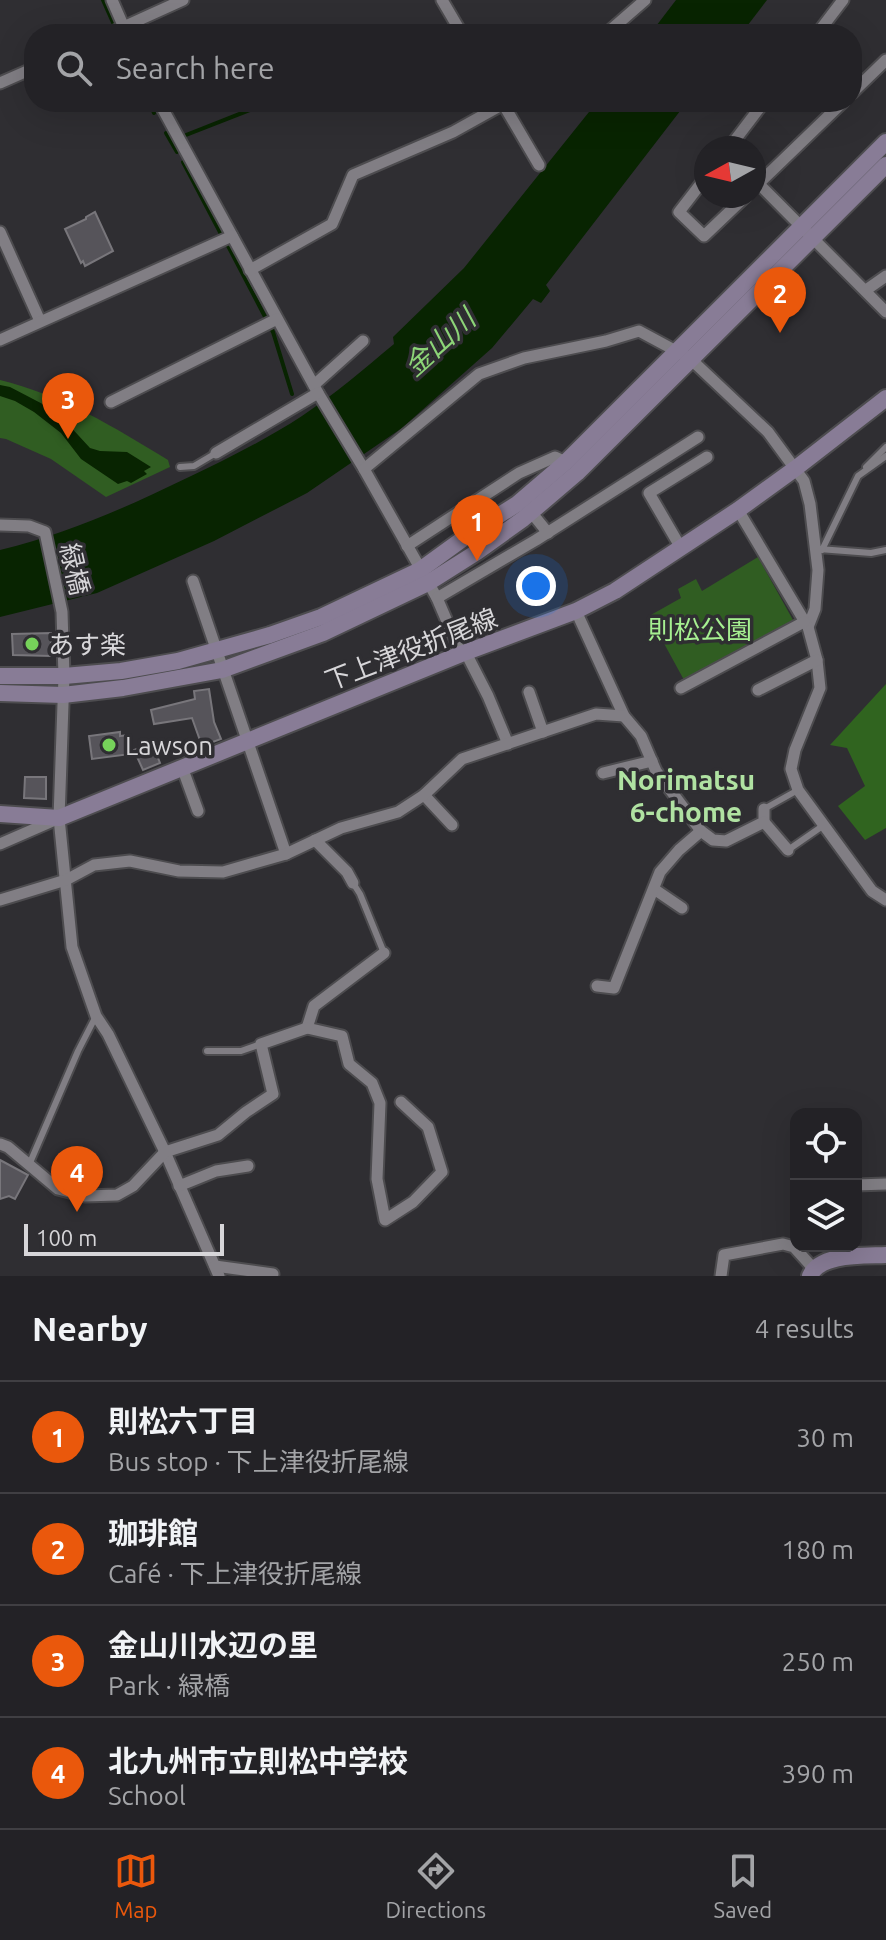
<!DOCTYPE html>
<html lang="en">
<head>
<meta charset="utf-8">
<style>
	body { margin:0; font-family:Ubuntu,"Noto Sans JP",sans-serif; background:#2b2a2e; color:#f1f3f6 }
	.controls { position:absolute; right:24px; bottom:24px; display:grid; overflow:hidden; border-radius:16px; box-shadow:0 8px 32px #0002 }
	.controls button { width:72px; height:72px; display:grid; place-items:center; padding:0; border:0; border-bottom:2px solid #403f43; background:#232226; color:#f1f3f6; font:40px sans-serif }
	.compass { position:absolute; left:694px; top:136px; width:72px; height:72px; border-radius:50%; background:#232226; box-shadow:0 8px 32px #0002; rotate:262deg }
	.scale { position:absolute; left:24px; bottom:20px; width:200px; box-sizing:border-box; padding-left:8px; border:4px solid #d7d6d9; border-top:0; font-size:22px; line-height:28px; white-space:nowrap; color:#d7d6d9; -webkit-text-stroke:6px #2f2e32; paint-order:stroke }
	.you { position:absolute; left:536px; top:586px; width:28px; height:28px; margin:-20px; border:6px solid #fff; border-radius:50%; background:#1a73e8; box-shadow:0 0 0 12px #1a73e833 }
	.badge { display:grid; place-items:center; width:52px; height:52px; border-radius:50%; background:#ea580c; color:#fff; font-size:26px; font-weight:700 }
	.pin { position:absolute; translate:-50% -66px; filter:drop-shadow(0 2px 4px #0008) }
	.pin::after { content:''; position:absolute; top:42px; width:28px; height:24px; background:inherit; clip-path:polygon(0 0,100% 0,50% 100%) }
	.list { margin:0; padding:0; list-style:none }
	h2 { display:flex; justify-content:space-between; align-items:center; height:104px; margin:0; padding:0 32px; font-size:34px }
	h2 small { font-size:26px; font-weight:400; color:#a3a4a7 }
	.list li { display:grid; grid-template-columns:52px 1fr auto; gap:24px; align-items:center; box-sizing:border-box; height:112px; padding:0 32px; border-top:2px solid #403f43 }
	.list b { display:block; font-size:30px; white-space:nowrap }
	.list p { margin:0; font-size:26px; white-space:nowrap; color:#a3a4a7 }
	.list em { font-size:26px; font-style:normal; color:#a3a4a7 }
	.icon { flex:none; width:44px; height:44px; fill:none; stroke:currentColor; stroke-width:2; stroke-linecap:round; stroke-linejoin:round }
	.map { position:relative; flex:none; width:886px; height:1276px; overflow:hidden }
	.search { position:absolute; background:#232226; box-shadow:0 8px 32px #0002; left:24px; right:24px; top:24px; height:88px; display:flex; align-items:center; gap:20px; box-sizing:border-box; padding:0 28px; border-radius:32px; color:#a3a4a7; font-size:30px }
	.sheet { height:552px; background:#232226 }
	nav { display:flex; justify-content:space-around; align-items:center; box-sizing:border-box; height:112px; border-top:2px solid #403f43; background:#232226; font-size:22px; color:#a3a4a7 }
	nav a { display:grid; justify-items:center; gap:4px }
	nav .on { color:#ea580c }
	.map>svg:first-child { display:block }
	.green { fill:#305d22 }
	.forest { fill:#30641f }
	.water { fill:#082401 }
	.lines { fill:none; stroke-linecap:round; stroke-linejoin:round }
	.stream { stroke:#082401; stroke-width:4 }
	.building { fill:#56545a; stroke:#78767b; stroke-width:2 }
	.lane-casing { stroke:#4d4c4f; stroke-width:10 }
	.street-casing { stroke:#4d4c4f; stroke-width:15 }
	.secondary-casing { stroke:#4d4c4f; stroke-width:20 }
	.lane { stroke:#817e84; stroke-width:6 }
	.street { stroke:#817e84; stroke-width:11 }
	.secondary { stroke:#887c96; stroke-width:16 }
	.poi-dot { fill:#76d25a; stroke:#2f2e32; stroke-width:3 }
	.labels { text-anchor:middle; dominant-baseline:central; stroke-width:7; stroke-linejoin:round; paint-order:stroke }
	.street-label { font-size:26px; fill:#d7d6d9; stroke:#2f2e32 }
	.park-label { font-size:26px; fill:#a6f091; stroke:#2f2e32 }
	.poi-label { font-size:26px; fill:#d7d6d9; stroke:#2f2e32; text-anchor:start }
	.water-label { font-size:28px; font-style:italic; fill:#8cd477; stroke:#2f2e32 }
	.neighbourhood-label { font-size:28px; font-weight:bold; fill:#b0e2a2; stroke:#2f2e32 }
</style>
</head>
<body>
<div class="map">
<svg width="886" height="1276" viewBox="0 0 886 1276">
	<rect width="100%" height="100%" fill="#2f2e32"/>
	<g class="green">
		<path d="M0 380C62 395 114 427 168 460L170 467 106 497 51 459 6 439 0 438Z"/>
		<path d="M758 557 793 620 684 680 649 616 681 598 678 589 696 579 702 591Z"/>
	</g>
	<path class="forest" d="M886 684V828L865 840 838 806 865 786 847 748 830 745Z"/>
	<g class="water">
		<path d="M676 0H767L741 34H650Z"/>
		<path d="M597 102H687L546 285 550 291 541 303 533 299 492 348 402 428 307 493 214 541 97 593 0 617V550C67 534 127 507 189 477 227 459 267 439 302 416 335 394 364 369 394 344L393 337 464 268Z"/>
		<path d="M0 385 10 387 56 411 90 448 100 451 127 452 151 467 144 471 147 474 131 483 127 481 118 484 81 459 61 433 34 412 15 401 0 396Z"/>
	</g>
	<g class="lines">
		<g class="stream">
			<path d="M103 0 115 27"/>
			<path d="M437 34 449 29"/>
			<path d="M149 102 154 113"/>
			<path d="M166 133 177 152"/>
			<path d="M186 135 270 102"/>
			<path d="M183 162 221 234"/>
			<path d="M226 242 273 332 292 394"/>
		</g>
	</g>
	<g class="building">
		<path d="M95 212 113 251 85 266 83 261 81 263 65 229 86 219V217Z"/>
		<path d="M51 633V656L13 655 12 634Z"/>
		<path d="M209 689 214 722 221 739 202 746 192 718 154 724 151 710 195 699 194 691Z"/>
		<path d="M120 732V736L128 735 131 754 92 759 89 736Z"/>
		<path d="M152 743 160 763 143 770 134 750Z"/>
		<path d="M25 777H46V799L24 798Z"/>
		<path d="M0 1160 28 1175 15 1199 9 1196 0 1199Z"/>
	</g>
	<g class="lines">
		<g class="lane-casing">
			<g id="lane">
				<path d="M180 467 194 466 216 453"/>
				<path d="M866 467 886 447"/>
				<path d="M819 549 871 553 886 550"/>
				<path d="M822 550 858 476 886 456"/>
				<path d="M764 809 798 790"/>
				<path d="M788 850 824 825"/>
				<path d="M353 883 360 894 384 953"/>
				<path d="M207 1051H241L261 1044"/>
				<path d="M29 1165 78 1051 96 1016"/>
			</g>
		</g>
		<g class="street-casing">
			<g id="street">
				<path d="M112 0 126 32"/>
				<path d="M442 0 462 34"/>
				<path d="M108 34 183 0"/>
				<path d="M606 34 645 0"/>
				<path d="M817 34 843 0"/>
				<path d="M0 83 34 68"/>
				<path d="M852 93 886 60"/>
				<path d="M159 102 318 393 364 469 437 598 461 654"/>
				<path d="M502 102 539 165"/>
				<path d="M729 148 764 102"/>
				<path d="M706 177 679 212 704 236 746 196"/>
				<path d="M759 184 886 312"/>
				<path d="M754 188 843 102"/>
				<path d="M0 232 40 321"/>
				<path d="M250 270 332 224 353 175 453 132 507 102"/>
				<path d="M866 290 886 276"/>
				<path d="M0 340 232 236"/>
				<path d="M314 385 363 341"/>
				<path d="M111 402 277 319"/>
				<path d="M216 453 318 393"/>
				<path d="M364 469 479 374 524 358 606 341 639 331 691 359 698 366 768 432 804 481 810 504 818 570 815 609 808 627"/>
				<path d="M738 510 808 627 817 660 820 688 795 750 791 769 798 790 872 891 886 900"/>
				<path d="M531 512 548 533"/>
				<path d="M0 525 29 526 45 532 62 612 64 676 59 818 72 947 96 1016 108 1034 165 1152 219 1276"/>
				<path d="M407 546 519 473 555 457 566 462"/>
				<path d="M681 548 649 493 707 457"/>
				<path d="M193 581 286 854"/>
				<path d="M437 598 536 540 698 437"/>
				<path d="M576 611 624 716 641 736 656 771 701 831 713 840 726 841 764 822V809"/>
				<path d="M466 653 488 696 508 744"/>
				<path d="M681 688 804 622"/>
				<path d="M758 690 817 660"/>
				<path d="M529 692 543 732"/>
				<path d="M182 767 198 811"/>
				<path d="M603 773 652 761"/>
				<path d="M424 795 452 825"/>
				<path d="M764 822 788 850"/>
				<path d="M315 840 347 872 353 883"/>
				<path d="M0 844 55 820"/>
				<path d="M654 889 682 908"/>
				<path d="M0 900 66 880 94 865 130 861 179 871 223 872 286 854 341 828 398 812 424 795 462 759 596 714 624 716"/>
				<path d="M597 986 614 988 660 872 679 850 701 831"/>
				<path d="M307 1028 314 1006 384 953"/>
				<path d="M0 1144 8 1147 58 1189 85 1196 117 1195 133 1186 165 1152 218 1135 246 1112 273 1094 261 1044 307 1028 342 1036 349 1064 372 1083 380 1103 377 1179 385 1220 413 1202 442 1172 428 1127 401 1102"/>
				<path d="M856 1185 886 1184"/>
				<path d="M179 1186 216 1171 248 1166"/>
				<path d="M215 1266 273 1274"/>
				<path d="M721 1276 724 1255 783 1244 794 1247 813 1268"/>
			</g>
		</g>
		<g class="secondary-casing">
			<g id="secondary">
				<path d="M0 676H64L121 671 178 661 270 635 321 617 420 570 471 533 517 504 566 462 886 142"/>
				<path d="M0 693 63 695 123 688 222 670 323 633 428 583 477 552 523 519 577 473 886 165"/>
				<path d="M0 814 59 818 461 654 576 611 615 591 738 510 796 468 886 398"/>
				<path d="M810 1276C820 1253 864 1256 886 1255"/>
			</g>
		</g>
		<use href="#lane" class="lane"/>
		<use href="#street" class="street"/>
		<use href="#secondary" class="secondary"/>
	</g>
	<g class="poi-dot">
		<circle cx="32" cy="644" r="8"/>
		<circle cx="109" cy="745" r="8"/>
	</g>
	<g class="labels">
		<g class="street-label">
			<text transform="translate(75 569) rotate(77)">緑橋</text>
			<text transform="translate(411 649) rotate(-21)">下上津役折尾線</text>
		</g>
		<g class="park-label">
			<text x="700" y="629">則松公園</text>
		</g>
		<g class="poi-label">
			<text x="48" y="644">あす楽</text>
			<text x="125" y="745">Lawson</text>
		</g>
		<g class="water-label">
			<text transform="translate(439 342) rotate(-42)">金山川</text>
		</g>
		<g class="neighbourhood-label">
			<text x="686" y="779">Norimatsu<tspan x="686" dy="32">6-chome</tspan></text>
		</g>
	</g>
</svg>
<div class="controls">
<button><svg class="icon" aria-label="locate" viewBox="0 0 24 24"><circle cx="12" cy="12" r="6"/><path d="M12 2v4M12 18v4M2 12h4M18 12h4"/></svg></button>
<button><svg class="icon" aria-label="layers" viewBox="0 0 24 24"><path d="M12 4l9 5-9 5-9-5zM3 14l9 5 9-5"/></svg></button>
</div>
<svg class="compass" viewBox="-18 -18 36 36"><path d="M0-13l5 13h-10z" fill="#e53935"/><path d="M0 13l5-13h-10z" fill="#a3a4a7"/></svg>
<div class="scale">100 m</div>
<div class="you"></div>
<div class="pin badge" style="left:477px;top:561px">1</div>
<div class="pin badge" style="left:780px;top:333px">2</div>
<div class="pin badge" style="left:68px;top:439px">3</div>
<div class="pin badge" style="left:77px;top:1212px">4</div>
<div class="search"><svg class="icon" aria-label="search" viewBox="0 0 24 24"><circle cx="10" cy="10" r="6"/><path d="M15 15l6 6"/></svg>Search here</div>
</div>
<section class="sheet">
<h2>Nearby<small>4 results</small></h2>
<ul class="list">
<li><span class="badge">1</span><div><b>則松六丁目</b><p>Bus stop · 下上津役折尾線</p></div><em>30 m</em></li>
<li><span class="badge">2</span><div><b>珈琲館</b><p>Café · 下上津役折尾線</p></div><em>180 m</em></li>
<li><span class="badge">3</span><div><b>金山川水辺の里</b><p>Park · 緑橋</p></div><em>250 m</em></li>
<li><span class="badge">4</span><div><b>北九州市立則松中学校</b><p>School</p></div><em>390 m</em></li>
</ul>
</section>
<nav>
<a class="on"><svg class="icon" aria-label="map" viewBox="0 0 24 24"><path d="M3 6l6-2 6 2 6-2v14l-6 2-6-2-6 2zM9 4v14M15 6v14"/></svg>Map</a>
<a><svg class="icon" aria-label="directions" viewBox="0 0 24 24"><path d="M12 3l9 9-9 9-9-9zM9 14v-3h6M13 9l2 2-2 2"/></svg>Directions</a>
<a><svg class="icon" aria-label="saved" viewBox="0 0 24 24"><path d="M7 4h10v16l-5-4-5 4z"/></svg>Saved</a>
</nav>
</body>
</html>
